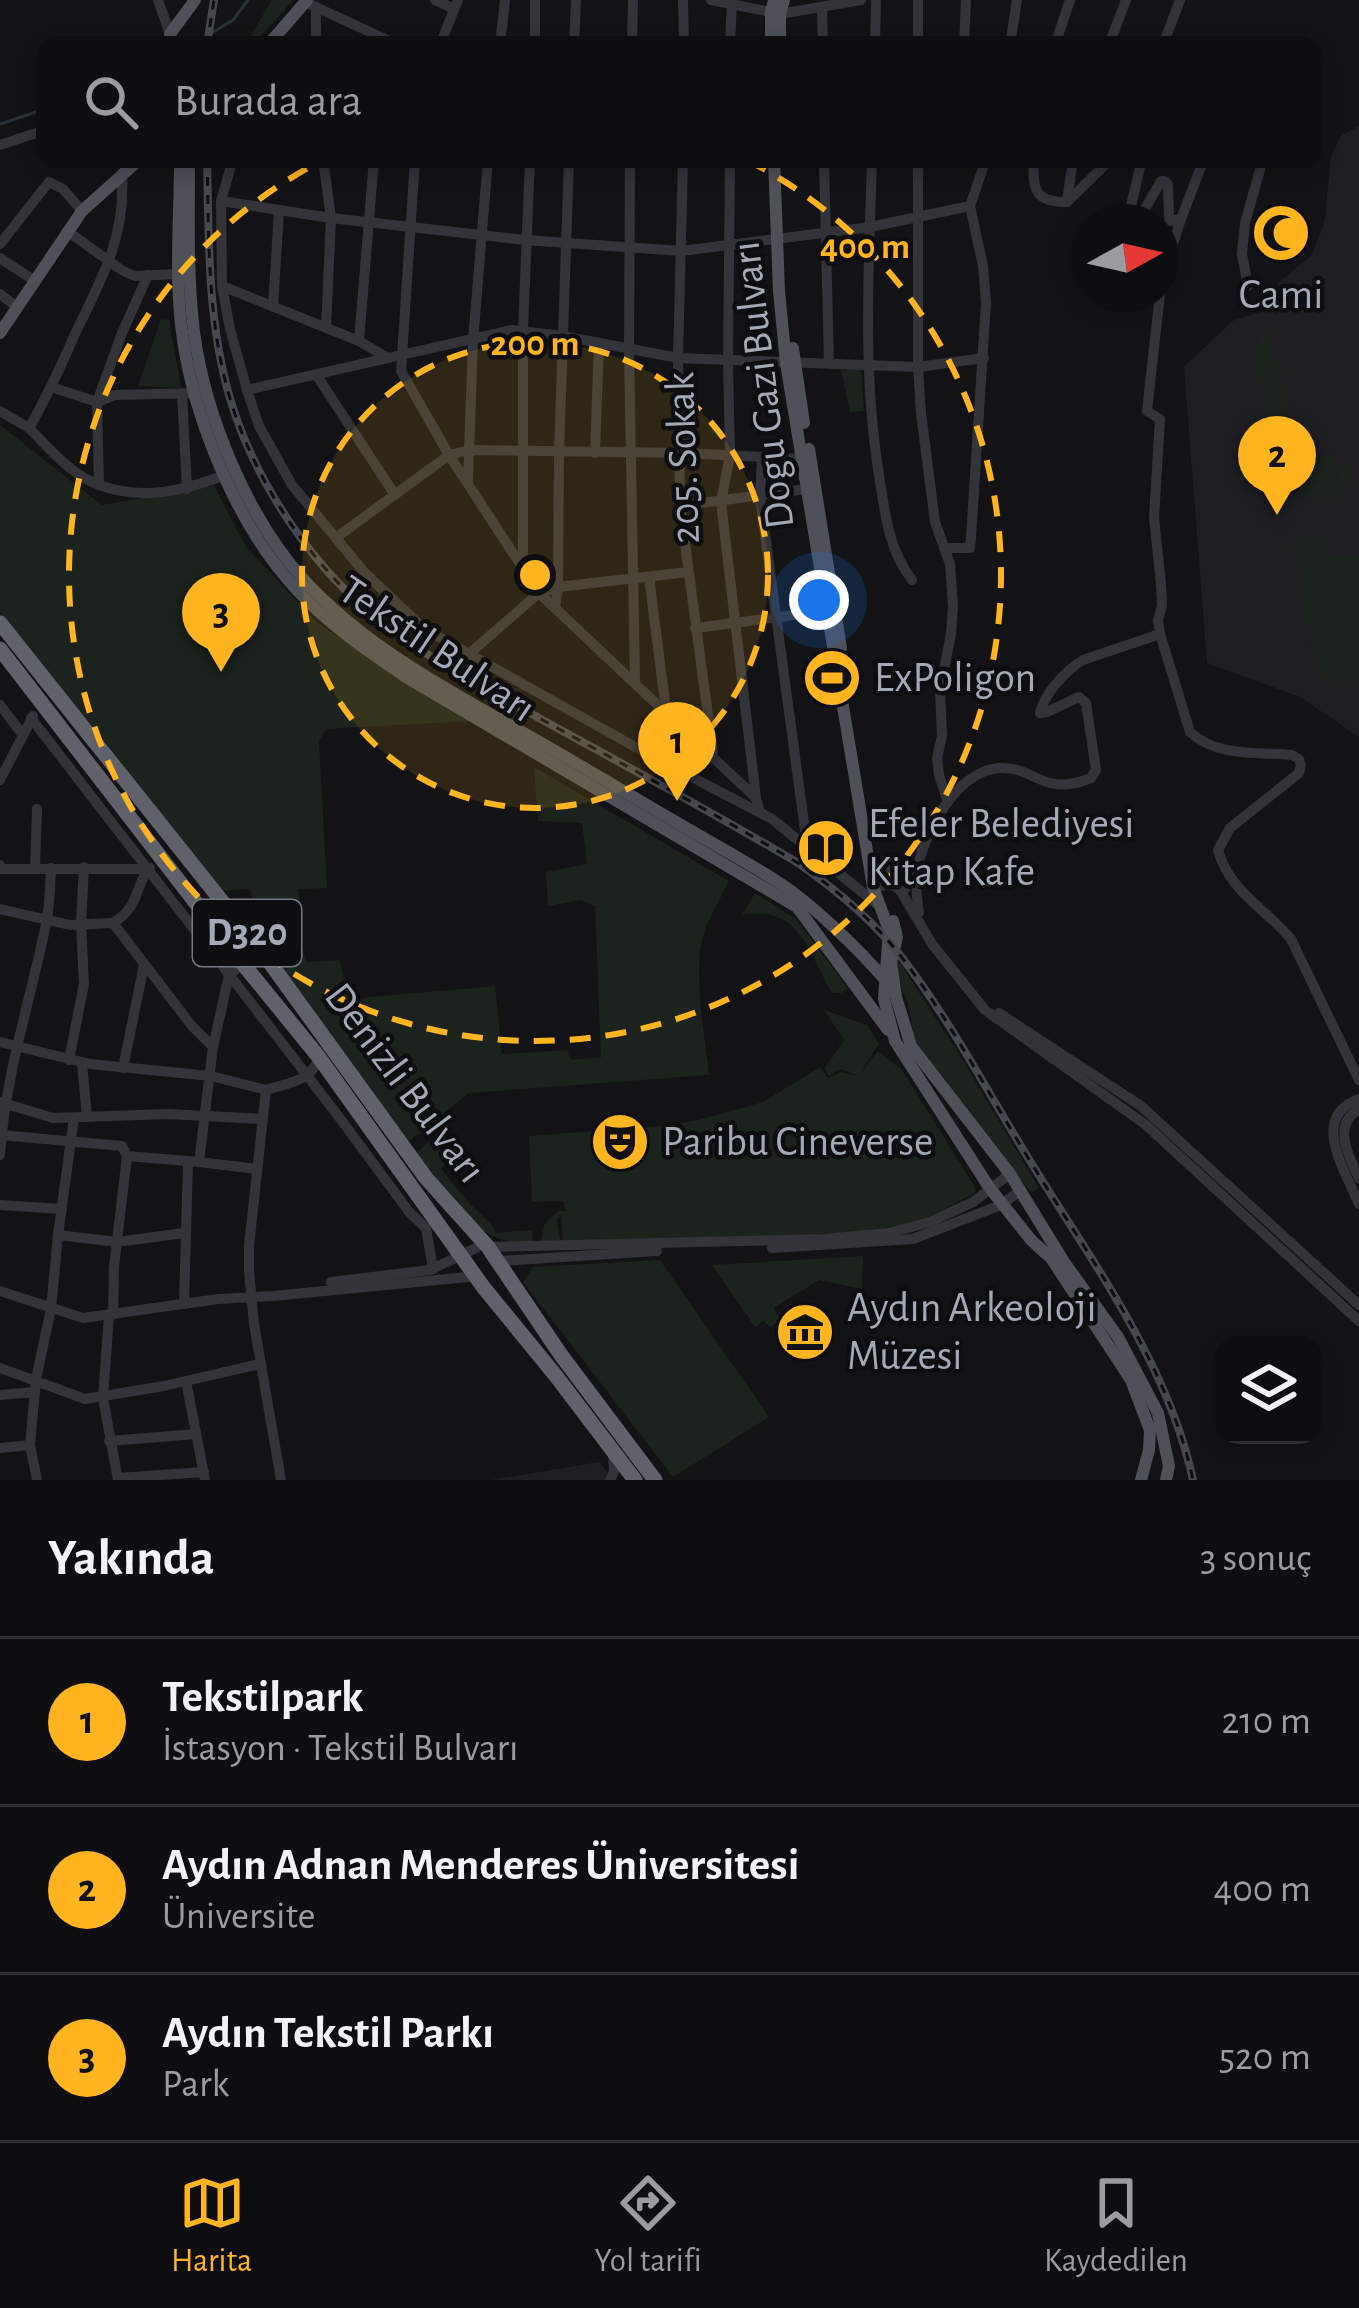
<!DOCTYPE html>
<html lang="tr">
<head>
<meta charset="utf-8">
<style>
	body { margin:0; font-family:"Alegreya Sans",sans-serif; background:#171719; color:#f1f3f6 }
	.controls { position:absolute; right:36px; bottom:36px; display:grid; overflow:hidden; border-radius:24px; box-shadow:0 6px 18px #0003 }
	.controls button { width:108px; height:108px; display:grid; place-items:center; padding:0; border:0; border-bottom:3px solid #2e2e30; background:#0e0e10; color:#f1f3f6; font:60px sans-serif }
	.compass { position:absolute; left:1071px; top:204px; width:108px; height:108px; border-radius:50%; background:#0e0e10; box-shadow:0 6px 18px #0003; rotate:82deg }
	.you { position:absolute; left:819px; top:600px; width:42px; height:42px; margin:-30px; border:9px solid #fff; border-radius:50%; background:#1a73e8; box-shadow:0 0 0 18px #1a73e833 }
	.badge { display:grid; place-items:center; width:78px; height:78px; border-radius:50%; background:#ffb420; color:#111; font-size:39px; font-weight:700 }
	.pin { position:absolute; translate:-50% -99px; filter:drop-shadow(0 3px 6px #0008) }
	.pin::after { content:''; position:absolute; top:63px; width:42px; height:36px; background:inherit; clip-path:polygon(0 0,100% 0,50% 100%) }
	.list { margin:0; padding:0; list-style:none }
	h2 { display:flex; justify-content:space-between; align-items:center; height:156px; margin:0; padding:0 48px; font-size:51px }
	h2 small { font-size:39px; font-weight:400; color:#9b9c9f }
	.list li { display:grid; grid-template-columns:78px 1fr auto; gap:36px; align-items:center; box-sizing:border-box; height:168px; padding:0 48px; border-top:3px solid #2e2e30 }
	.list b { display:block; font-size:45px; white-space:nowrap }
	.list p { margin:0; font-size:39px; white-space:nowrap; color:#9b9c9f }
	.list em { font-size:39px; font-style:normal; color:#9b9c9f }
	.icon { flex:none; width:66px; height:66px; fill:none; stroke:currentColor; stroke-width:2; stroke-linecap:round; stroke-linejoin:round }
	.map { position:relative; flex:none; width:1359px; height:1480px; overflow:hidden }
	.search { position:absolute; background:#0e0e10; box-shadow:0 6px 18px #0003; left:36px; right:36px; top:36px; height:132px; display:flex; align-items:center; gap:30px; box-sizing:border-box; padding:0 42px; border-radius:24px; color:#9b9c9f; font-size:45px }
	.sheet { height:660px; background:#0e0e10 }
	nav { display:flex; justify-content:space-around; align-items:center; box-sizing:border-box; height:168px; border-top:3px solid #2e2e30; background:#0e0e10; font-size:33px; color:#9b9c9f }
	nav a { display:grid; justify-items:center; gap:6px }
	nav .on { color:#ffb420 }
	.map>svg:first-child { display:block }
	.built { fill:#1f1f22 }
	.green { fill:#1b231c }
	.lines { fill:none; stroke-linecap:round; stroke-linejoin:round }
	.stream { stroke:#283239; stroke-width:3 }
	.minor { stroke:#33343a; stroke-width:10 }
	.major { stroke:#4f5159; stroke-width:12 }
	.highway { stroke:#5f626b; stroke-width:15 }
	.rail-casing { stroke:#46484f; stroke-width:8 }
	.rail { stroke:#0e0e10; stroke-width:3; stroke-dasharray:9; stroke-linecap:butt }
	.ring { fill:none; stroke:#ffb420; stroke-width:6; stroke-dasharray:21 15 }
	.labels { text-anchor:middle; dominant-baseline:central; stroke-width:9; stroke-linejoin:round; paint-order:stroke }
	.shield { fill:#0e0e10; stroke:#767a84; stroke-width:3 }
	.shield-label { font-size:39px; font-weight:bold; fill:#a3a9b6 }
	.poi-label { font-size:42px; fill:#a3a9b6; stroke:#0e0e10; text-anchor:start }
	.street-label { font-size:42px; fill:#a3a9b6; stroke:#0e0e10 }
	.centre { fill:#ffb420; stroke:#0e0e10; stroke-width:6 }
	.ring-label { font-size:36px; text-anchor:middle; font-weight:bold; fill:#ffb420; stroke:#0e0e10; stroke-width:9; stroke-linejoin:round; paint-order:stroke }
</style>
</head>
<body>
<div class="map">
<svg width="1359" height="1480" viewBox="0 0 1359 1480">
	<rect width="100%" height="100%" fill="#131315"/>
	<g class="built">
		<path d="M1359 126V737L1300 697 1207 663 1184 367 1232 321 1269 309 1278 283 1312 255 1325 220 1331 155 1342 135Z"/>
		<path d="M599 1462 615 1480H491Z"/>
	</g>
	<g class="green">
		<path d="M272 0H293L253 45H245Z"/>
		<path d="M161 319 169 320 181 388 138 386Z"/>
		<path d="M1261 328 1268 334 1271 357 1281 368 1283 433 1273 432C1257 412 1255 352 1261 328Z"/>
		<path d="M861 368 864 411 850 412 841 370Z"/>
		<path d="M0 425 102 505 214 485 246 547 319 624 469 721 326 729 319 741 327 888 298 889 301 912 266 916 264 903 253 902 250 889 221 891 109 746 0 613Z"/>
		<path d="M1290 454 1332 457 1331 483 1338 480 1339 464H1350L1342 497H1306L1304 488H1290L1292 480H1297L1288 478Z"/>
		<path d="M1293 536H1322L1327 542V550L1332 557H1359V681L1333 682 1320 675 1307 626Z"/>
		<path d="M534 767 729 881C721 898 710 915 704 933 692 973 705 1033 709 1075L469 1093 407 1143 261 947 269 939 300 938 306 962 340 960 348 999 495 986 502 1054 567 1050 571 1060 601 1057 595 906 581 900 548 906 546 872 587 864 582 823 538 821Z"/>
		<path d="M755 893 796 919 848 988 841 993H832C808 953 801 905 742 915Z"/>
		<path d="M896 957 956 1049 1039 1188 1031 1193 915 1040C911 1029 912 1019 909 1008 905 990 893 976 896 957Z"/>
		<path d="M824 1010 867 1025 879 1044 859 1075 878 1051 902 1070 975 1187V1193L919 1223 847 1233 563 1243 561 1214 557 1220 561 1244H540L545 1223 558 1211H566L563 1201 532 1202 529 1136 660 1126 699 1120 763 1102 820 1067 828 1078 842 1072 858 1076 841 1069 828 1076 825 1068 844 1040Z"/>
		<path d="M435 1136 448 1154 446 1164 441 1169 469 1203 493 1226 496 1233 532 1230 533 1244C501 1243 473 1233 459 1202L414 1155Z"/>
		<path d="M863 1256 862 1289 819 1280 774 1308 780 1320 771 1327 763 1321 755 1327 712 1265Z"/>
		<path d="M660 1260 769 1417 673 1477 523 1282 533 1267Z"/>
	</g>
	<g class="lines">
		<g class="stream">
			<path d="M192 45 233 20 248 0"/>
			<path d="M0 124 45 109"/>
		</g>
		<g class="minor">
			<path d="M158 0 170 34"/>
			<path d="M435 0 454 9"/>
			<path d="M683 0 684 45"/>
			<path d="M711 0 780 14 861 0"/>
			<path d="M305 2 398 45"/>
			<path d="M316 7V45"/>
			<path d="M822 7 823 45"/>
			<path d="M440 45 458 0"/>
			<path d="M500 45 505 0"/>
			<path d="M535 45V0"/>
			<path d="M574 45 576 0"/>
			<path d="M632 45 633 0"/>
			<path d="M730 45 732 0"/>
			<path d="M875 45 876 0"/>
			<path d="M918 45V0"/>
			<path d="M964 45 966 0"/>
			<path d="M1010 45 1017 0"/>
			<path d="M1055 45 1070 0"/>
			<path d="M1109 45 1126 0"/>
			<path d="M1163 45 1180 0"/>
			<path d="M0 145 45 130"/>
			<path d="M233 159 221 201 222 286 230 329 247 390 259 426 292 485 364 572 423 628 646 753 772 819 878 905"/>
			<path d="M323 159 331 218 326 328"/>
			<path d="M415 159 401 371 449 455 539 593 756 798 760 813"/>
			<path d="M630 159 629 349 635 682"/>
			<path d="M683 159 678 358 680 506 713 753"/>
			<path d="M730 159 728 361 730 455 721 502 756 798"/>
			<path d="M824 159 829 364"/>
			<path d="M872 159C869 264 862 371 879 475 885 513 888 549 912 580"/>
			<path d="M918 159V367L921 413 935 522 950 564 953 606 951 634 940 690 942 736 937 758 939 775 948 802"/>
			<path d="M1033 159C1034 188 1032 202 1067 202L1111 159"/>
			<path d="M1142 159 1130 210 1138 215 1143 212 1161 181H1165L1168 185 1169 217 1170 221 1181 219"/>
			<path d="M221 201 331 218 525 240 681 251 870 227 970 206"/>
			<path d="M1067 202 1073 159"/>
			<path d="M67 231 123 271 135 276 179 274"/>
			<path d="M0 244 49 182 63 189 82 211"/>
			<path d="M0 258 35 281"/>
			<path d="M1161 283 1181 219 1204 159"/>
			<path d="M222 286 359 341 388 358"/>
			<path d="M1248 286 1242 254 1245 223 1263 159"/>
			<path d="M0 294 17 307"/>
			<path d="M1160 294 1147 411 1160 419 1154 518 1161 584 1162 606 1158 620 1160 634 1190 732C1216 757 1258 752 1292 755L1299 759 1301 765 1299 773 1230 828 1218 850C1229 891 1265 908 1291 939L1359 1080"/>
			<path d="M273 307 279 211"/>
			<path d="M359 341 374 159"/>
			<path d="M317 376 395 495"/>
			<path d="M247 390 512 330 563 336 678 358 918 367 984 358"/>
			<path d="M182 394 187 489"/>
			<path d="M97 402 122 333 148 275"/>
			<path d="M97 402 115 395 200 393"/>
			<path d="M0 411 29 428C47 397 61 366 75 334 102 278 126 237 122 173"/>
			<path d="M29 428C50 449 70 474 99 485L97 402 51 387"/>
			<path d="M595 453 599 344"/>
			<path d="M762 458 760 497 807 845"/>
			<path d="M468 480 473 341 488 159"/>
			<path d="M99 485C143 501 182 491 225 475"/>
			<path d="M680 506 806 489"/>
			<path d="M337 537 449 455 469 450 681 453 802 459"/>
			<path d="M944 548H970L971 538 986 302 983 266 970 206 986 159"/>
			<path d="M523 564V330L530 159"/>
			<path d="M649 577 666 710"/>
			<path d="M555 608 558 587 559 452 569 159"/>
			<path d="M695 628 826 611"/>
			<path d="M470 653 539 593 558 587 688 572"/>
			<path d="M0 705 22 734"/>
			<path d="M31 718 336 1113 410 1213 426 1228 433 1269"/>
			<path d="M0 780 33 716"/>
			<path d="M876 862C890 865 898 877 905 889"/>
			<path d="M0 865 1 869H149"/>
			<path d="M35 868 37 809"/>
			<path d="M873 887 892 884 900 890 932 944 985 1010 1146 1125 1359 1321"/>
			<path d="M0 909 70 925 113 923 192 1026 213 1047"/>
			<path d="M919 912C917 900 915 887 917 874 921 836 956 771 999 768 1036 766 1042 798 1091 778L1096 770 1086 703 1079 697 1047 712 1040 713C1044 694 1066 670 1083 660L1160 634"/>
			<path d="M113 923C142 904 132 890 150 868"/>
			<path d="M243 964 229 975 213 1047 199 1162 257 1169"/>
			<path d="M999 1013 1141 1106 1359 1305"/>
			<path d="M0 1042 90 1064 211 1076 266 1090"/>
			<path d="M69 1060 84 984 81 924 84 867"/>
			<path d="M82 1063 87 1117"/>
			<path d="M123 1068 144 965"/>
			<path d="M1359 1099C1309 1117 1345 1170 1359 1204"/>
			<path d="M0 1102 53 1118 168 1114 263 1119"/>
			<path d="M1359 1109C1332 1125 1348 1155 1359 1178"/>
			<path d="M0 1135 122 1146 127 1156 199 1162"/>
			<path d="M0 1155C5 1076 30 1002 46 924 50 906 50 887 51 868"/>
			<path d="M0 1205 62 1209"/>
			<path d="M58 1235 74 1118"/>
			<path d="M488 1247 824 1239 889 1233 930 1222 973 1202 1010 1174"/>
			<path d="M772 1248 913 1239 1001 1205 1021 1190"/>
			<path d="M499 1261 657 1251"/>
			<path d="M331 1282 430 1270 476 1248"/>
			<path d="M0 1291 83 1318 218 1299 273 1296 478 1276"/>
			<path d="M184 1304 188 1162"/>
			<path d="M109 1315 103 1398 118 1480"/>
			<path d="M113 1315 114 1267 127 1156"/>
			<path d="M0 1368 85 1399 164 1386 260 1364"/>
			<path d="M186 1381 205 1480"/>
			<path d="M0 1395 35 1392"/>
			<path d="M109 1441 196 1434"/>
			<path d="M0 1448 30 1445"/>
			<path d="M118 1478 204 1472"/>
			<path d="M37 1480 30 1445 36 1379 51 1309 58 1235 117 1242 184 1233"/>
			<path d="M281 1480 254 1324 249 1271V1246L266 1090C287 1083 315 1081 318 1056"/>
			<path d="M610 1480 614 1472 613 1454"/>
		</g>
		<g class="major">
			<path d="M173 45 170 34 195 0"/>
			<path d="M268 45 307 0"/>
			<path d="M771 45V12L774 0"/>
			<path d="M780 45V14L784 0"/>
			<path d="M180 159C180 214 175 270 181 325 191 413 236 526 298 591 329 625 368 651 406 677L797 907 888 1030"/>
			<path d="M189 159C189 216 187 275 194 332 205 415 247 517 303 579 365 647 448 690 527 735 577 763 626 793 676 822 710 842 745 861 778 882 811 903 861 951 886 981"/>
			<path d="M774 159 779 291 786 363 869 863 873 887 889 930 884 999 895 1041 989 1187 1031 1240 1051 1258 1131 1380 1150 1430 1149 1450 1141 1480"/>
			<path d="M0 333 82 211 140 159"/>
			<path d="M793 348 804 423"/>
			<path d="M809 449 841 648"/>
			<path d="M893 921 897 937 891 962 896 997 911 1046 1010 1174 1064 1262 1118 1337 1158 1413 1169 1466 1166 1480"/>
		</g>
		<g class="highway">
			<path d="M0 623 260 949 426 1178 488 1247 561 1355 655 1480"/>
			<path d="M0 649 243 964 318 1056 484 1288 556 1376 635 1480"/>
		</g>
		<g class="rail-casing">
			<g id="rail">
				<path d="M207 45 214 0"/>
				<path d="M207 159C209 238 207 318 229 395 254 482 314 571 386 626 440 666 500 696 559 729 639 773 719 816 798 863 835 889 871 918 900 955 948 1017 986 1089 1027 1156 1089 1258 1168 1362 1193 1480"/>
			</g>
		</g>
		<use href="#rail" class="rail"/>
	</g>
	<circle cx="535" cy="575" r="233" fill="#ffb420" fill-opacity=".12"/>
	<g class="ring">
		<circle cx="535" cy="575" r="233"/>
		<path d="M747 160A466 466 0 1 1 323 160"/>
	</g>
	<defs>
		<g id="mosque-disc" transform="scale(3)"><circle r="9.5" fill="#ffb420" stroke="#0e0e10"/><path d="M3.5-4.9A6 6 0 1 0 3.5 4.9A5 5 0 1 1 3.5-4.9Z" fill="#111"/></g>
		<g id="stadium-disc" transform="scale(3)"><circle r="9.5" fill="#ffb420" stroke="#0e0e10"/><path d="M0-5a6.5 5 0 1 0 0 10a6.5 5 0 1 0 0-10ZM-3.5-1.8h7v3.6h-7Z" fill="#111"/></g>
		<g id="library-disc" transform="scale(3)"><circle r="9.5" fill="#ffb420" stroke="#0e0e10"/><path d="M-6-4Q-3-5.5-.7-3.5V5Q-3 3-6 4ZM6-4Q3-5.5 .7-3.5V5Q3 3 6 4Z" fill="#111"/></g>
		<g id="theatre-disc" transform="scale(3)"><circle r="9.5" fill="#ffb420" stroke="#0e0e10"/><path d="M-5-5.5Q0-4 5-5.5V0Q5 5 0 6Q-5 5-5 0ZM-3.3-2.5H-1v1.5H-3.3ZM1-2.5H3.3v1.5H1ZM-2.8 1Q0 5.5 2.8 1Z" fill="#111"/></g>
		<g id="museum-disc" transform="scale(3)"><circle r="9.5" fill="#ffb420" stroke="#0e0e10"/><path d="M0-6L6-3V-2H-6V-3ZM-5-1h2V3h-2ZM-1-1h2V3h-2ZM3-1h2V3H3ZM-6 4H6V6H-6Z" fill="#111"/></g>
	</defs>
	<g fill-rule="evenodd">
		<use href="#mosque-disc" x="1281" y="233"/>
		<use href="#stadium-disc" x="832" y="678"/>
		<use href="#library-disc" x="826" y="848"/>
		<use href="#theatre-disc" x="620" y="1142"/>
		<use href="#museum-disc" x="805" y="1332"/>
	</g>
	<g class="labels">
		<rect class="shield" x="193" y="900" width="108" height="66" rx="9"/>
		<g class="shield-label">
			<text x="247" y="933">D320</text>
		</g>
		<g class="poi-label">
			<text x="1281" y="295" text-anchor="middle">Cami</text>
			<text x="874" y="678">ExPoligon</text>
			<text x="868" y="824">Efeler Belediyesi<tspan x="868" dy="48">Kitap Kafe</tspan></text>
			<text x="662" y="1142">Paribu Cineverse</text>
			<text x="847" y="1308">Aydın Arkeoloji<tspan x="847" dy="48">Müzesi</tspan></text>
		</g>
		<g class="street-label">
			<text transform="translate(763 385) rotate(-97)">Dogu Gazi Bulvarı</text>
			<text transform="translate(683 458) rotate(-92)">205. Sokak</text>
			<text transform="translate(437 649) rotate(34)">Tekstil Bulvarı</text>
			<text transform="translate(405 1083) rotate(53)">Denizli Bulvarı</text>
		</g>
	</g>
	<circle cx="535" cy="575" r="18" class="centre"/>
	<g class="ring-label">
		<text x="865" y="258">400 m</text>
		<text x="535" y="355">200 m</text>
	</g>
</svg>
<div class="controls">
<button><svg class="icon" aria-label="layers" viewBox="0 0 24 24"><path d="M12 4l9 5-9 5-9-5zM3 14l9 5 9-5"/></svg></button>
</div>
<svg class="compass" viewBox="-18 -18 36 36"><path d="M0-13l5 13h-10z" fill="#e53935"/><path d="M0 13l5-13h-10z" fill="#9b9c9f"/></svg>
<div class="you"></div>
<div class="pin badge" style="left:677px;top:801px">1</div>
<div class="pin badge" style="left:1277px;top:515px">2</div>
<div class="pin badge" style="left:221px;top:672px">3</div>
<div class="search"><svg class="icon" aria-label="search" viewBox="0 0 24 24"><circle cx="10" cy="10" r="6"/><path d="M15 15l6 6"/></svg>Burada ara</div>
</div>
<section class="sheet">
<h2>Yakında<small>3 sonuç</small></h2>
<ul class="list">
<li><span class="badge">1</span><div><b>Tekstilpark</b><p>İstasyon · Tekstil Bulvarı</p></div><em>210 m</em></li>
<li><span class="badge">2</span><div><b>Aydın Adnan Menderes Üniversitesi</b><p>Üniversite</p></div><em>400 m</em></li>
<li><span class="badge">3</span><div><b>Aydın Tekstil Parkı</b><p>Park</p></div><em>520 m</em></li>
</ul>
</section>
<nav>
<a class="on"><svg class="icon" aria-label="map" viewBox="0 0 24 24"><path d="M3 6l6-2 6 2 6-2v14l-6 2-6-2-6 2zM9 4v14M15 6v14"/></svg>Harita</a>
<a><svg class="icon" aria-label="directions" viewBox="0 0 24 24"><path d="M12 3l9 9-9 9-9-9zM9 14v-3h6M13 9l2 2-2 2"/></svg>Yol tarifi</a>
<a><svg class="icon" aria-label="saved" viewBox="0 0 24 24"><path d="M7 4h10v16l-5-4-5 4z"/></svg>Kaydedilen</a>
</nav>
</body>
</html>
